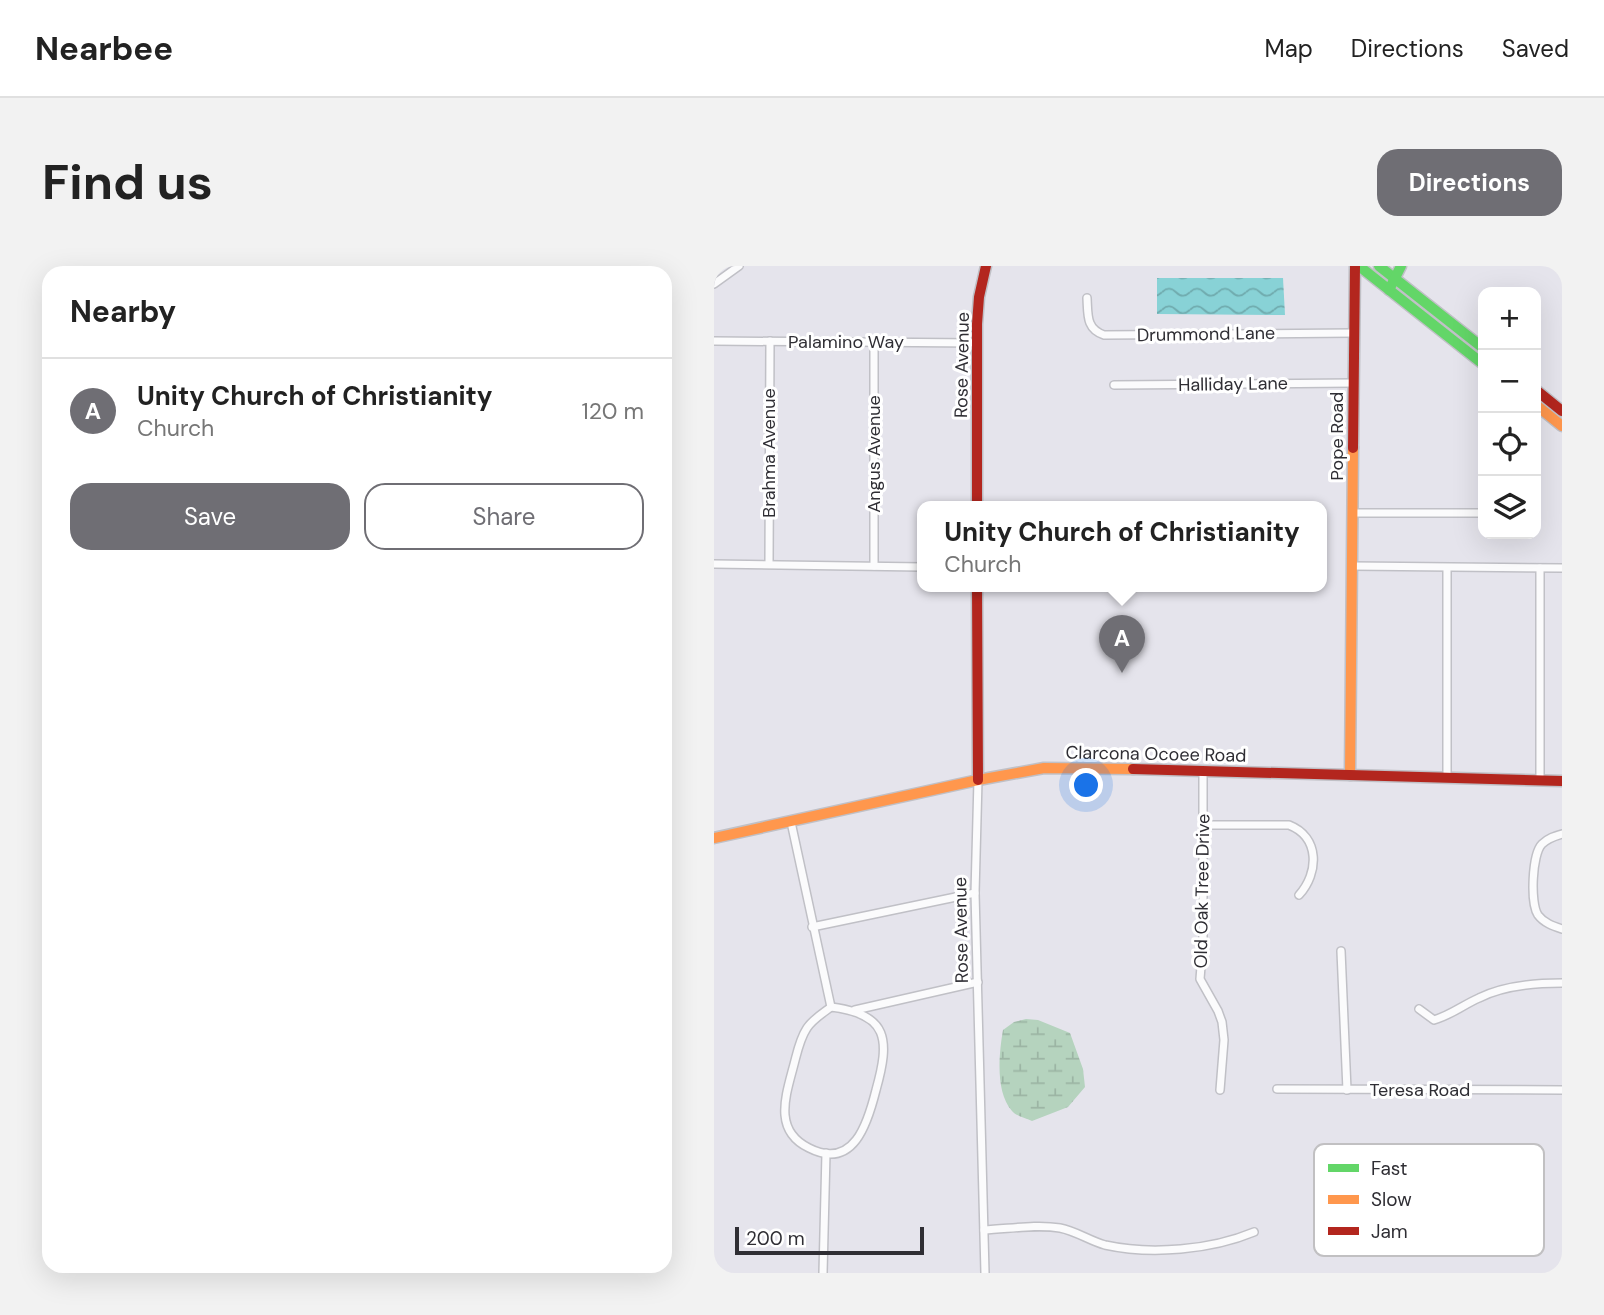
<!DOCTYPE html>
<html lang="en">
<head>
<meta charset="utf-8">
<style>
	body { margin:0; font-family:"DM Sans",sans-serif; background:#f2f2f2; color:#222 }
	.controls { position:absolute; right:21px; top:21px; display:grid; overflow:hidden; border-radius:14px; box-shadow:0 7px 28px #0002 }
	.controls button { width:63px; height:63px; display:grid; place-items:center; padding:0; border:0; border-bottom:2px solid #e0e0e0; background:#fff; color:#222; font:35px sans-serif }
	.scale { position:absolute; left:21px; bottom:18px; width:189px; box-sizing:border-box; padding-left:7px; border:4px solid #2f2e34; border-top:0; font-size:19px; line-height:24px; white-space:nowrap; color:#2f2e34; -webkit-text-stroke:5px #fff; paint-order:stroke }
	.you { position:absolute; left:373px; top:520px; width:24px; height:24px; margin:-18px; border:5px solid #fff; border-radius:50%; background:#1a73e8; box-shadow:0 0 0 10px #1a73e833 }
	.badge { display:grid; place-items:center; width:46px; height:46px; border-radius:50%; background:#6f6e74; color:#fff; font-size:23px; font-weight:700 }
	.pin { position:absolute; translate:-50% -58px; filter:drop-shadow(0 2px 4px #0008) }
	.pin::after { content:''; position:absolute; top:37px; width:24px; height:21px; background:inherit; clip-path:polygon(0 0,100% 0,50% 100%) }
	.popup { position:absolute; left:203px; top:235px; width:410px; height:91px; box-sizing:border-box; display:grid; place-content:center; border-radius:14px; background:#fff; filter:drop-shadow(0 2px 5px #0005); font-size:23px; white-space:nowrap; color:#767676 }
	.popup b { font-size:26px; color:#222 }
	.popup::after { content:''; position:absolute; left:50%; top:100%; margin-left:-14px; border:14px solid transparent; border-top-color:#fff }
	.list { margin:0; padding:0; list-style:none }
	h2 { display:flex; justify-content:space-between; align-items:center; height:91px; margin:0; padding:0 28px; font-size:30px }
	h2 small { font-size:23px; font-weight:400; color:#767676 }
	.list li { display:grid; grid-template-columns:46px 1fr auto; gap:21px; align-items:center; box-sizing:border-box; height:105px; padding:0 28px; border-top:2px solid #e0e0e0 }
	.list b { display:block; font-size:26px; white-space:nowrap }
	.list p { margin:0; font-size:23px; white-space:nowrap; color:#767676 }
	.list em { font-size:23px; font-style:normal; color:#767676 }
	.actions { display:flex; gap:14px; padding:21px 28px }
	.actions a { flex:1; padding:16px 0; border:2px solid #6f6e74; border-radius:21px; text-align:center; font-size:24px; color:#6f6e74 }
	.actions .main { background:#6f6e74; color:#fff }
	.icon { flex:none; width:38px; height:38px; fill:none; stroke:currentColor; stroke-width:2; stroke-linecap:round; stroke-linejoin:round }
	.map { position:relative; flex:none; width:848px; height:1007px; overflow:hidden; border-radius:21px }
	header { display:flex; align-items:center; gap:42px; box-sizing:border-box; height:98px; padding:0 35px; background:#fff; border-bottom:2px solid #e0e0e0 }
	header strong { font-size:33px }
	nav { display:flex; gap:38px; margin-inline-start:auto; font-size:24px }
	.intro { display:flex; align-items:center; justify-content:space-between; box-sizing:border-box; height:168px; padding:0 42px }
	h1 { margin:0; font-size:49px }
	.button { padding:18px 32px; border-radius:21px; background:#6f6e74; color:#fff; font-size:24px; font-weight:700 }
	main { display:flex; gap:42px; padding:0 42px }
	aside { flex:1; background:#fff; border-radius:21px; box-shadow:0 7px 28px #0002 }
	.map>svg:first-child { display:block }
	.wetland { fill:url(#wetland-marsh) }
	.water { fill:url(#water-waves) }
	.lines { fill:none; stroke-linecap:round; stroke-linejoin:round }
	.street-casing { stroke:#c0c0c6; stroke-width:10 }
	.fast-casing { stroke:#c0c0c6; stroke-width:13 }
	.slow-casing { stroke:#c0c0c6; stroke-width:13 }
	.jam-casing { stroke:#c0c0c6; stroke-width:13 }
	.street { stroke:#fbfbfc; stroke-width:7 }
	.fast { stroke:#63d668; stroke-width:10 }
	.slow { stroke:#ff974d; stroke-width:10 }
	.jam { stroke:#b3261e; stroke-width:10 }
	.labels { text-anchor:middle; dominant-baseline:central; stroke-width:6; stroke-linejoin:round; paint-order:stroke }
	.street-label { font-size:18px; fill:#2f2e34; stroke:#fff }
	.key { fill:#fff; stroke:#c1c0c2; stroke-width:2 }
	.key-label { font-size:19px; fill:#2f2e34 }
</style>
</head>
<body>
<header>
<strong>Nearbee</strong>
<nav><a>Map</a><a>Directions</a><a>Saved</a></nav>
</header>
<div class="intro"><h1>Find us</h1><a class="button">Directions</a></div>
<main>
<aside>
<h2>Nearby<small></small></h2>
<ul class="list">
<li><span class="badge">A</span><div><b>Unity Church of Christianity</b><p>Church</p></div><em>120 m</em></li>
</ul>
<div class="actions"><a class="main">Save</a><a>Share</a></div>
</aside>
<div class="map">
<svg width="848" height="1007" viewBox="0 0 848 1007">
	<defs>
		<pattern id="wetland-marsh" width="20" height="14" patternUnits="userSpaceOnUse" patternTransform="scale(1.75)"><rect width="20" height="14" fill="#b5d3be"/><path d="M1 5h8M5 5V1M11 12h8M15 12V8" fill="none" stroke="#9cb5a4"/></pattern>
		<pattern id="water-waves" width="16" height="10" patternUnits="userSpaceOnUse" patternTransform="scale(1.75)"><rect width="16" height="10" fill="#88d2d6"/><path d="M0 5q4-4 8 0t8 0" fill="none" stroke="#70abae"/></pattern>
	</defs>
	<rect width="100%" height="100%" fill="#e5e4ec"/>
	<path class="wetland" d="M312 753 324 754 356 767 369 803 371 821 354 841 318 855C311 852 302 850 298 845 281 826 285 787 289 764L300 756Z"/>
	<path class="water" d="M443 12H569L571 49 443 48Z"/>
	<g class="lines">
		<g class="street-casing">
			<g id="street">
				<path d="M0 18 25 0"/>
				<path d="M373 32C374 49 372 63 390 69L639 67"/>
				<path d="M0 75 263 77"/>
				<path d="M400 119 639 117"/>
				<path d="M639 247H769"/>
				<path d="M0 298 208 301"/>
				<path d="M55 298 56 75"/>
				<path d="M160 300V75"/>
				<path d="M638 300 848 302"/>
				<path d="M733 302V511"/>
				<path d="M489 504V675L486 713 504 745 508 756 510 774 506 824"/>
				<path d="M264 514 261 627 271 1007"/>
				<path d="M826 514V302"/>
				<path d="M77 556 117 741"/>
				<path d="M489 559H575C606 571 605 607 585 629"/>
				<path d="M848 568C841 570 834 572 828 578 818 588 816 637 824 649 830 657 839 660 848 663"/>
				<path d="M98 661 261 627"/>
				<path d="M627 685 633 824"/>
				<path d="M117 741C175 748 176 774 162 824 154 856 140 905 95 882 60 865 71 832 79 802 83 788 85 774 93 762 99 753 109 747 117 741Z"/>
				<path d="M705 743 720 754C737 749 749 739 765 732 789 720 822 717 848 717"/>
				<path d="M141 744 264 716"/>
				<path d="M563 823 848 824"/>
				<path d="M270 964C295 963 322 958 346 962 362 965 376 975 391 979 437 989 497 984 540 966"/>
				<path d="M109 1007 112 887"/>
			</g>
		</g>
		<g class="fast-casing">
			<g id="fast">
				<path d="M645 0 769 98"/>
				<path d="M665 0 769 82"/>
				<path d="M675 24 687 0"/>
			</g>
		</g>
		<g class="slow-casing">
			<g id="slow">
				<path d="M822 139 848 160"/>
				<path d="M636 509 639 182"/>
				<path d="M0 572 264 514 330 502 419 503"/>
			</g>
		</g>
		<g class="jam-casing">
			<g id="jam">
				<path d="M822 124 848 145"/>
				<path d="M639 182 641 0"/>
				<path d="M263 241V58L265 31 272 0"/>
				<path d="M263 321 264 514"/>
				<path d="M419 503 848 515"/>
			</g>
		</g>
		<use href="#street" class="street"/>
		<use href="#fast" class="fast"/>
		<use href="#slow" class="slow"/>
		<use href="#jam" class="jam"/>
	</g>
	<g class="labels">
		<g class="street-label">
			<text transform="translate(492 68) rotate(-1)">Drummond Lane</text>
			<text x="132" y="76">Palamino Way</text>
			<text transform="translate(248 99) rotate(-89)">Rose Avenue</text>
			<text transform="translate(519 118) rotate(-1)">Halliday Lane</text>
			<text transform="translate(623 170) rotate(-90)">Pope Road</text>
			<text transform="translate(55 187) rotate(-90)">Brahma Avenue</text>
			<text transform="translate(160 188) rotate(-90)">Angus Avenue</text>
			<text transform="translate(442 488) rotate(1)">Clarcona Ocoee Road</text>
			<text transform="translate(488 625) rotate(-89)">Old Oak Tree Drive</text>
			<text transform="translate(247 664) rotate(-91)">Rose Avenue</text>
			<text x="706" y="824">Teresa Road</text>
		</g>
	</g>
	<rect x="600" y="878" width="230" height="112" rx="10" class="key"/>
	<rect x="614" y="898" width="31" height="8" fill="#63d668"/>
	<rect x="614" y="929" width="31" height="9" fill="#ff974d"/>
	<rect x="614" y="961" width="31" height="8" fill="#b3261e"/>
	<g class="key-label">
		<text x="657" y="909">Fast</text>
		<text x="657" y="940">Slow</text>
		<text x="657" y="972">Jam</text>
	</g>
</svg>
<div class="controls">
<button>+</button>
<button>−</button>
<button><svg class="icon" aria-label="locate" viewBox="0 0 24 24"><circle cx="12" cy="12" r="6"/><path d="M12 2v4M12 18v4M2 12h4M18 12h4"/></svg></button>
<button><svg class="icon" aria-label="layers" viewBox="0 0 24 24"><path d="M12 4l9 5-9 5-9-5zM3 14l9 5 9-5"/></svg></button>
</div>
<div class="scale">200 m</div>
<div class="you"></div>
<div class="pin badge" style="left:408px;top:407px">A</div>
<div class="popup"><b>Unity Church of Christianity</b>Church</div>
</div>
</main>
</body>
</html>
